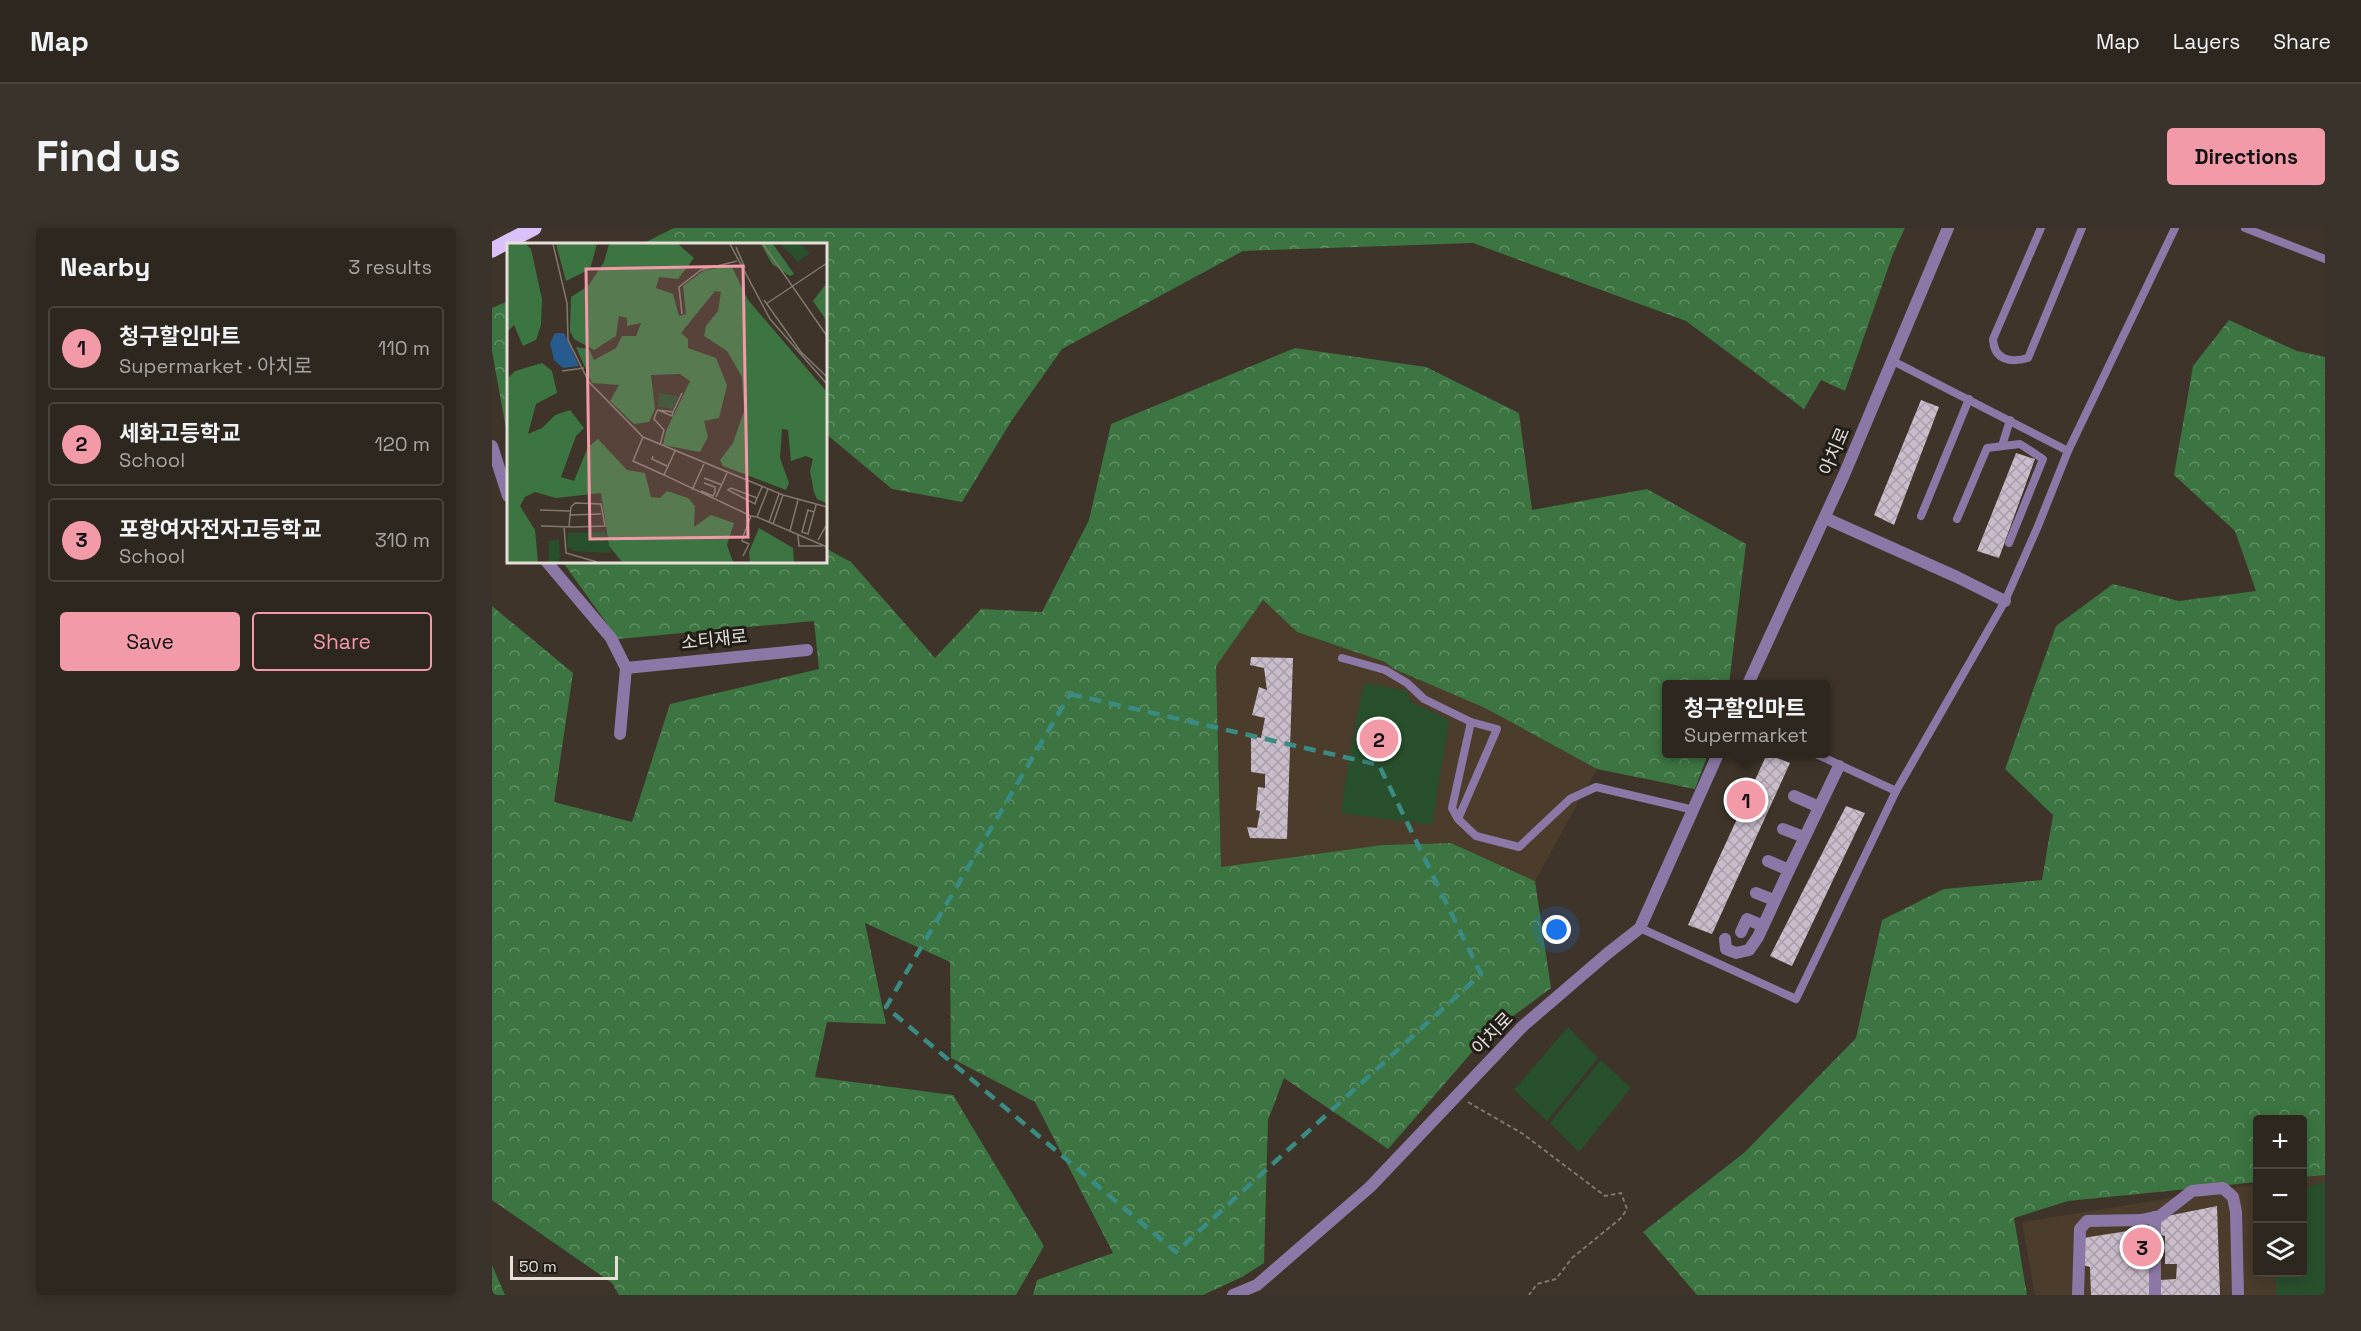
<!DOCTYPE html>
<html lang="en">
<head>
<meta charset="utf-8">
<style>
	body { margin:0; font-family:"Space Grotesk","Noto Sans KR",sans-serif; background:#3a332c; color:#f1f3f6 }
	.controls { position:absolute; right:18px; bottom:18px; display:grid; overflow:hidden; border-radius:6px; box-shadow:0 3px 15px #0003 }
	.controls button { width:54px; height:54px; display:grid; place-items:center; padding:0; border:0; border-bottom:2px solid #49443d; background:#2e271f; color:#f1f3f6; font:30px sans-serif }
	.scale { position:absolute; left:18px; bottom:15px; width:108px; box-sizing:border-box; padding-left:6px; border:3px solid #e5dfd8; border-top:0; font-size:16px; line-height:21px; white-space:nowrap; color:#e5dfd8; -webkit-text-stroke:4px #211d17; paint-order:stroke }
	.you { position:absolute; left:1065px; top:702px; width:21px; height:21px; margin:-15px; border:4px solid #fff; border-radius:50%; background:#1a73e8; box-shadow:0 0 0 9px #1a73e833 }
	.badge { display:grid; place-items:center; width:39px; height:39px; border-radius:50%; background:#f39aa9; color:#111; font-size:20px; font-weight:700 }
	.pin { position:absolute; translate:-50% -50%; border:3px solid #fff; box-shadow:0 2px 6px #0006 }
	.popup { position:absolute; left:1170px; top:452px; width:168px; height:78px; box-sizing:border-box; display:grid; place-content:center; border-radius:6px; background:#2e271f; filter:drop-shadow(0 2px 4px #0005); font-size:20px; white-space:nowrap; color:#a7a5a4 }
	.popup b { font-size:22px; color:#f1f3f6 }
	.popup::after { content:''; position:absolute; left:50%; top:100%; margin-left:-12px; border:12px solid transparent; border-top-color:#2e271f }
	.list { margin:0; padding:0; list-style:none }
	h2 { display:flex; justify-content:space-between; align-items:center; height:78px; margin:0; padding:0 24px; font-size:26px }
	h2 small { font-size:20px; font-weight:400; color:#a7a5a4 }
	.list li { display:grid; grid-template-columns:39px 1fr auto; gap:18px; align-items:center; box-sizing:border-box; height:84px; margin:0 12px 12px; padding:0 12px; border:2px solid #49443d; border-radius:6px }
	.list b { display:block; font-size:22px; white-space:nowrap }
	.list p { margin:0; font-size:20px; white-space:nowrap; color:#a7a5a4 }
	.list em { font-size:20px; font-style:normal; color:#a7a5a4 }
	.actions { display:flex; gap:12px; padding:18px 24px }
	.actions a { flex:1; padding:14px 0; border:2px solid #f39aa9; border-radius:6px; text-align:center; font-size:21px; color:#f39aa9 }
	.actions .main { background:#f39aa9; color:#111 }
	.icon { flex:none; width:33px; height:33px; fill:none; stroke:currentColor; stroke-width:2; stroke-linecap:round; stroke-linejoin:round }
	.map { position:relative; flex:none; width:1833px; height:1067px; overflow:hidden; border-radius:6px }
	header { display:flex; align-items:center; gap:36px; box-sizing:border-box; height:84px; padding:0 30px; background:#2e271f; border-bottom:2px solid #49443d }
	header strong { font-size:28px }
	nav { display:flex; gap:33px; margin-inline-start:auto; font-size:21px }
	.intro { display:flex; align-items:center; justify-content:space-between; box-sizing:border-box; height:144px; padding:0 36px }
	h1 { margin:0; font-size:42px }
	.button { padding:15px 27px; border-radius:6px; background:#f39aa9; color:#111; font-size:21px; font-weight:700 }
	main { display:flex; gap:36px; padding:0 36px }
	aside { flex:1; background:#2e271f; border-radius:6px; box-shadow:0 3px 15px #0003 }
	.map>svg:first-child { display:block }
	.built { fill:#4b3c2c }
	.grass { fill:#29502d }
	.forest { fill:url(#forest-crowns) }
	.building { fill:url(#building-cross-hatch) }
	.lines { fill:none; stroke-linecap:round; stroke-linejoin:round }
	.path { stroke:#7f776d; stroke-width:2; stroke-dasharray:4.5 3; stroke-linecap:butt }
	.service { stroke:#8c78a6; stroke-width:8 }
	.minor { stroke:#8c78a6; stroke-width:12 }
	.primary { stroke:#dac1fa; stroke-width:15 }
	.marked { fill:none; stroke:#3a8b83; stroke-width:4.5; stroke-dasharray:12 8; stroke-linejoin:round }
	.labels { text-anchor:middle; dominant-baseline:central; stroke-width:6; stroke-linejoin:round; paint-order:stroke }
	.street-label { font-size:18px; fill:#e5dfd8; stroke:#211d17 }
	.inset-road { fill:none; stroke:#81786f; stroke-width:1.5 }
	.view { fill:#f39aa9; fill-opacity:0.15; stroke:#f39aa9; stroke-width:3 }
	.inset-edge { fill:none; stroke:#e5dfd8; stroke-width:3 }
</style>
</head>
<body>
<header>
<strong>Map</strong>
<nav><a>Map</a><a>Layers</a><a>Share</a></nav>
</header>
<div class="intro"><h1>Find us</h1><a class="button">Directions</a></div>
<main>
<aside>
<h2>Nearby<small>3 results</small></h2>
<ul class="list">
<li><span class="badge">1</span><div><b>청구할인마트</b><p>Supermarket · 아치로</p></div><em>110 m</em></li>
<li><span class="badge">2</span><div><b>세화고등학교</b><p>School</p></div><em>120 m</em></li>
<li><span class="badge">3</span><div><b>포항여자전자고등학교</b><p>School</p></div><em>310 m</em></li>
</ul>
<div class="actions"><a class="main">Save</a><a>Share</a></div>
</aside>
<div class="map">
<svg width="1833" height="1067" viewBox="0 0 1833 1067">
	<defs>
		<pattern id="forest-crowns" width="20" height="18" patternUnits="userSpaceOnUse" patternTransform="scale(1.5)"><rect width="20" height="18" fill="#3c7541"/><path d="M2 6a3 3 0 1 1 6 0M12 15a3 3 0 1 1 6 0" fill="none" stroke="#618f65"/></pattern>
		<pattern id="building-cross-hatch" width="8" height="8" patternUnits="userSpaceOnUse" patternTransform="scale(1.5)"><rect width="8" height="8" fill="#c9bdcb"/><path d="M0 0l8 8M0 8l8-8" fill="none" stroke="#a89ea8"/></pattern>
	</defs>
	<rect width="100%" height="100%" fill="#3e3429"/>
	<g class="built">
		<path d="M771 372 805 404 893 434 902 441 993 480 1105 541 1043 653 959 615 890 617 729 639 724 438Z"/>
		<path d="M1833 941V1067H1543L1530 994 1765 956 1766 1044H1810L1811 946Z"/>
	</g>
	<g class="grass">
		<path d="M872 455 915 463 919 474 957 492 940 597 849 585 857 530Z"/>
		<path d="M1076 799 1106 830 1055 893 1022 862Z"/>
		<path d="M1109 832 1139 860 1087 924 1058 895Z"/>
		<path d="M1833 954V1067H1784V1045L1810 1044 1811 960Z"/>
	</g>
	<g class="forest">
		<path d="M182 0H1413L1401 26 1353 163 1329 152 1312 181 1194 93 981 15 751 23 570 121 520 192 470 274 400 261 333 205V16H150Z"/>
		<path d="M16 73V212L0 123V80Z"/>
		<path d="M1737 92 1805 123 1833 129V947L1811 949 1810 892H1766L1765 954 1576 973 1522 990 1535 1067H1205L1151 1004 1253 924 1364 810 1390 692 1452 661 1550 652 1561 587 1513 541 1564 398 1621 356 1687 373 1764 363 1743 303 1682 247 1701 138Z"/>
		<path d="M803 120 934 139 1027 185 1040 282 1155 261 1254 316 1237 456H1174V526H1216L1203 561 1105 541 993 480 902 441 893 434 805 404 771 372 724 438 729 639 890 617 959 615 1043 653 1059 760 994 808 896 921 792 850 776 892 772 1035 750 1049 711 1067H541L545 1052 621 1025 543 874 459 830 458 734 373 695 394 796 335 794 323 849 461 867 552 1018 524 1067H127L120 1055 0 972V378L81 445 62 574 140 594 178 476 327 441 322 393 126 411 70 333H333V320L359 334 443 430 489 381 550 384 597 292 619 196Z"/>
		<path d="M0 1037 13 1067H0Z"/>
	</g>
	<g class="building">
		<path d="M1429 172 1447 179 1402 297 1382 287Z"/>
		<path d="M1524 225 1543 231 1507 330 1485 323Z"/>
		<path d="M759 429 801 430 795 611 758 610 755 599 765 600 768 583 764 582 766 559 773 560V546L759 544V508L769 510 773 490 760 487 767 459 775 462 772 440 758 437Z"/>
		<path d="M1275 526 1298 535 1220 706 1196 697Z"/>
		<path d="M1354 578 1373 585 1300 738 1278 728Z"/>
		<path d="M1725 978 1728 1067H1668V1052L1684 1051 1685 1036H1673V1008L1665 1006V990Z"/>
		<path d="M1655 1000 1658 1067H1599L1598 1039 1591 1037V1010Z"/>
	</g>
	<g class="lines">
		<path class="path" d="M976 874 1031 906 1113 968 1129 965 1135 981 1129 990 1080 1030 1064 1051 1045 1056 1037 1067"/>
		<g class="service">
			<path d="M1549 0 1501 111C1502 132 1518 135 1536 130L1590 0"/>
			<path d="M1753 0 1833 31"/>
			<path d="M1399 132 1576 223"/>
			<path d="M1510 218 1518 192"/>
			<path d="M1429 288 1477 171"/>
			<path d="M1465 291 1495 220 1528 216 1551 231 1517 315"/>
			<path d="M850 430 893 442 915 455 932 471 979 494"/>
			<path d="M1324 526 1404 563 1513 373 1546 298 1576 223 1683 0"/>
			<path d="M966 591 960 580 979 494 1005 501 966 591 984 608 1027 619 1078 571 1104 559 1202 582"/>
			<path d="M1148 700 1304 771 1404 563"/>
		</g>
		<g class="minor">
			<path d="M0 218 16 268"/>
			<path d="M1333 290 1465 349 1513 373"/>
			<path d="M54 333 119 410 134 440 315 422"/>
			<path d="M1256 456 1352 247 1456 0"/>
			<path d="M128 506 134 440"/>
			<path d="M1302 568 1327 579"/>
			<path d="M1291 601 1312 609"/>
			<path d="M1276 633 1297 642 1347 538"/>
			<path d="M1264 665 1282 672"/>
			<path d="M1249 704 1255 691 1271 698"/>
			<path d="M1233 711 1234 721 1244 725 1257 722 1266 709 1297 642"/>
			<path d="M1663 989V1067"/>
			<path d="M741 1067 765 1057 878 959 1031 798 1116 725 1148 700 1226 526"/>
			<path d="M1586 1067 1588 1001 1595 993 1649 992 1668 988 1700 963 1731 960 1741 969 1744 984 1746 1067"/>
		</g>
		<path class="primary" d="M0 22 42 0"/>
	</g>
	<path class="marked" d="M578 466 887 537 989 746 684 1024 394 779Z"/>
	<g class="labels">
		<g class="street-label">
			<text transform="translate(1342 223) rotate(-67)">아치로</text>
			<text transform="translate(222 411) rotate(-6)">소티재로</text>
			<text transform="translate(1000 805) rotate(-46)">아치로</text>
		</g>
	</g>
	<g transform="translate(15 15)">
		<rect width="320" height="320" fill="#3e3429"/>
		<path d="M274 1H294L303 10 291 19ZM152 150 171 153 166 166 151 163ZM98 289 104 310 66 308 60 303 61 290ZM52 297 53 314 50 319H42V298Z" fill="#29502d"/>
		<path d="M0 1H19L24 6 35 56 34 82 29 97 16 103 7 82 0 89ZM49 1H90L83 26 59 38ZM102 1H171L187 15 171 36 152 34 149 45 166 51 172 73 179 71 176 43 196 28 224 22 241 57 319 148V260L310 256 307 249 303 228 306 216 299 213 284 218 281 187 275 186 273 215 282 240 279 247 216 223 213 217 226 200 237 168 235 134 220 108 197 93 199 83 211 68 214 49 208 48 174 90 181 96V105L209 115 220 142 212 175 197 178 201 194 193 209 156 202 159 188 183 138 173 131 144 132 148 166 142 179 127 181 103 158 112 142 85 140 69 104 82 106 87 117 109 105 115 93H129L134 80 120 83V75L112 73 109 93 87 107 67 96 63 88 64 54 81 43 97 19ZM254 1H266L287 31 283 33 265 21ZM319 41V77L306 58ZM35 120 45 128 50 150 29 161 21 191 35 185 48 172 63 167 77 185 69 193 54 234 67 238 81 204 91 196 120 227 138 230 144 254 153 255 160 248 181 255 188 263 187 284 204 272 227 280 220 302 226 319H115L102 303 94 250 49 255 28 249 18 254 13 263 28 287 31 319H0V136L8 128ZM252 285 286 305 287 319H243L242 309Z" fill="#3c7541"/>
		<path d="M48 90H57L72 123 56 125 47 117 43 100Z" fill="#275b8e"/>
		<path class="inset-road" d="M46 1 60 60 61 97 82 139 136 194 276 252 320 264M223 1 263 76 320 141M256 1 320 93M229 4 238 25M257 57 294 109 320 134M259 61 320 20M175 71 172 44 194 27 230 18M55 128 77 125M151 167 166 169 165 173 151 167 149 170 147 176 157 187 153 202M166 169 175 150M136 194 126 218 157 232M168 208 157 232 244 273M146 213 145 216 160 223M197 235 215 242M185 247 197 221M194 248 206 253 208 249V244L197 240M209 254 220 230M250 255 224 245 221 247 248 261 250 255 255 244M33 267 63 268M307 269 301 267 295 289 301 291 309 262M62 272 94 271M250 274 320 304M262 279 272 251M266 281 276 252M34 283 67 284 98 283 94 261 68 260 64 264 62 283M57 283 59 310 90 319M283 288 291 257M291 292 292 303H315M311 297 320 281M236 313 242 301 235 298 237 291 244 273 250 274 261 246"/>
		<path class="view" d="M236 23 241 294 83 296 79 26Z"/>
		<rect width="320" height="320" class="inset-edge"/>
	</g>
</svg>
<div class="controls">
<button>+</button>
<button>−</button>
<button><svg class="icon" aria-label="layers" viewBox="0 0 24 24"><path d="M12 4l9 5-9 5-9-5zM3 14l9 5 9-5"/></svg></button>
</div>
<div class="scale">50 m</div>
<div class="you"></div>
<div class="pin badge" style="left:1254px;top:572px">1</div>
<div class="popup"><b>청구할인마트</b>Supermarket</div>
<div class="pin badge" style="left:887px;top:511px">2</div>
<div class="pin badge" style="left:1650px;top:1019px">3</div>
</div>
</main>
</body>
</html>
